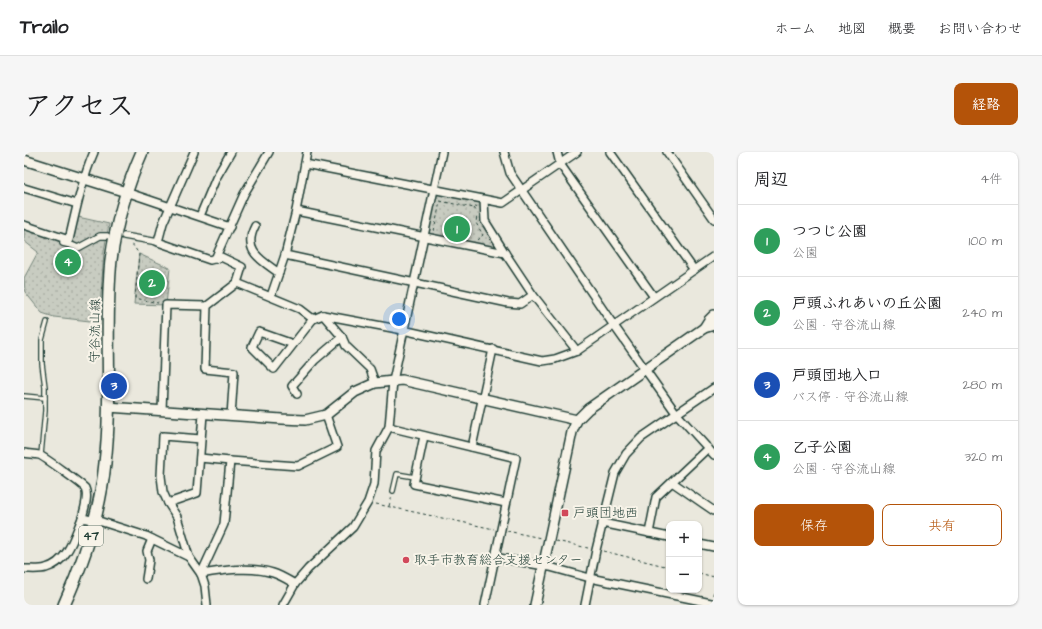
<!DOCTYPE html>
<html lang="ja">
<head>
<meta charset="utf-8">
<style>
	body { margin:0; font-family:"Architects Daughter","Klee One",sans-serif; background:#f6f6f6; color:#202124 }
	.controls { position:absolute; right:12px; bottom:12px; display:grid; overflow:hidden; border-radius:8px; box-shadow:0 1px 3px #0004 }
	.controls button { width:36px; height:36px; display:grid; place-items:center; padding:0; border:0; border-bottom:1px solid #e0e0e0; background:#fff; color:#202124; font:20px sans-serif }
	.you { position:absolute; left:375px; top:167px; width:14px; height:14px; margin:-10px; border:3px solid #fff; border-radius:50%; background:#1a73e8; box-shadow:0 0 0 6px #1a73e833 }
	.badge { display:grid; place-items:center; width:26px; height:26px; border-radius:50%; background:#b45309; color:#fff; font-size:13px; font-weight:700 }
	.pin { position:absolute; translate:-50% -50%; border:2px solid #fff; box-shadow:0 1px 4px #0006 }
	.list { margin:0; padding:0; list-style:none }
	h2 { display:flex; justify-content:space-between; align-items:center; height:52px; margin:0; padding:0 16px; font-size:17px }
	h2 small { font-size:13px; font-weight:400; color:#757577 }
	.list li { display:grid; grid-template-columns:26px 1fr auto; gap:12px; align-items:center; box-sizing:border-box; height:72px; padding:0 16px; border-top:1px solid #e0e0e0 }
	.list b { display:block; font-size:15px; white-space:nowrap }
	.list p { margin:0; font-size:13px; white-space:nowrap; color:#757577 }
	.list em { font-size:13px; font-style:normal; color:#757577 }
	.actions { display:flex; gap:8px; padding:12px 16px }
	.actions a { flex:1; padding:9px 0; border:1px solid #b45309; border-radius:8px; text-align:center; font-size:14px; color:#b45309 }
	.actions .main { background:#b45309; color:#fff }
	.map { position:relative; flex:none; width:690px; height:453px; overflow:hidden; border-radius:8px }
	header { display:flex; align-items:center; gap:24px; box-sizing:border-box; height:56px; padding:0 20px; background:#fff; border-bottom:1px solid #e0e0e0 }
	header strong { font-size:19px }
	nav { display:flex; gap:22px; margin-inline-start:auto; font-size:14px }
	.intro { display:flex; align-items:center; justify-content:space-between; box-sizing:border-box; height:96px; padding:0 24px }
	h1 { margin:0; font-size:28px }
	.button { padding:10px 18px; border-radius:8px; background:#b45309; color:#fff; font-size:14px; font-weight:700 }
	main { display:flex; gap:24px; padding:0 24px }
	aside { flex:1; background:#fff; border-radius:8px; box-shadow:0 1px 3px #0004 }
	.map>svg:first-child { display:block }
	.grass { fill:url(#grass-dots); stroke:#74847a }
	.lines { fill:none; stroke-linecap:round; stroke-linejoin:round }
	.service-casing { stroke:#1f3d34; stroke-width:6 }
	.pedestrian-casing { stroke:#1f3d34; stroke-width:8 }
	.minor-casing { stroke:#1f3d34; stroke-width:10 }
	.tertiary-casing { stroke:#1f3d34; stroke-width:12 }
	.primary-casing { stroke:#1f3d34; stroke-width:14 }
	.path { stroke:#1f3d34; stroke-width:1; stroke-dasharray:3 3; stroke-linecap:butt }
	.service { stroke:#f7f3e8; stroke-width:3.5 }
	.pedestrian { stroke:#f7f3e8; stroke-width:5.5 }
	.minor { stroke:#f7f3e8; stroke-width:7 }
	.tertiary { stroke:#f7f3e8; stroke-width:9 }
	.primary { stroke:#f7f3e8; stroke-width:11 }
	.poi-dot { fill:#d1495b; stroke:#f7f3e8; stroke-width:1.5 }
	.labels { text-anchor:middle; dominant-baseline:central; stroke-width:4; stroke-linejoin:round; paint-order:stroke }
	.shield { fill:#f7f3e8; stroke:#60746a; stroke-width:1 }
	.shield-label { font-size:12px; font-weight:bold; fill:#1f3d34 }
	.street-label { font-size:13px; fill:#1f3d34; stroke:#f7f3e8 }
	.poi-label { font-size:13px; fill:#1f3d34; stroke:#f7f3e8; text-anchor:start }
</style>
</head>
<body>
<header>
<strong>Trailo</strong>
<nav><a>ホーム</a><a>地図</a><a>概要</a><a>お問い合わせ</a></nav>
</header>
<div class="intro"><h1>アクセス</h1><a class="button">経路</a></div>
<main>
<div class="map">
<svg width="690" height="453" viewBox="0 0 690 453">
	<defs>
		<pattern id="grass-dots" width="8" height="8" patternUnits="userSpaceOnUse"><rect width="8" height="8" fill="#c8ccc1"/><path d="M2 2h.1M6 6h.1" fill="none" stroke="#abb0a6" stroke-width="1.8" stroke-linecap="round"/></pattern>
	</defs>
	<rect width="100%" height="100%" fill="#eae8dd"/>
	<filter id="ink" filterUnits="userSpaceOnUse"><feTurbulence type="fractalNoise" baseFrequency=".025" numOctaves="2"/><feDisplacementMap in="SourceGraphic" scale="8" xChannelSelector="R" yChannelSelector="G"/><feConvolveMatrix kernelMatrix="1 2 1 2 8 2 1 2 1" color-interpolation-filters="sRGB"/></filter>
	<g filter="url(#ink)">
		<g class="grass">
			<path d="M410 38 460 48 461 69 481 101 399 85Z"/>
			<path d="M54 65 85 72 80 99 75 170 30 165 18 161 13 155 1 140 0 126 14 100 0 89V77L49 91Z"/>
			<path d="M115 102 146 116 142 153 110 152Z"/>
		</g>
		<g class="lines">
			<g class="service-casing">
				<g id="service">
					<path d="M0 244 21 246"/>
					<path d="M17 303 21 259V235L18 212V188L23 170"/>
					<path d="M369 339 373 322 391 325"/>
				</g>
			</g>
			<g class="pedestrian-casing">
				<g id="pedestrian">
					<path d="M100 84 134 90"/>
					<path d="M40 86 39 91 47 93 54 96 76 84H83"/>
				</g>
			</g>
			<g class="minor-casing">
				<g id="minor">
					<path d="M170 0 139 71 134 90 186 108 197 105 218 115 213 131"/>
					<path d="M480 0 486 21 586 168 652 261 690 303"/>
					<path d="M533 0 536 12 630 145"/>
					<path d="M586 0 670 118"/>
					<path d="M643 0 690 67"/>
					<path d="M281 12 479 51 553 0"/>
					<path d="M0 36 53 52"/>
					<path d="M102 40 206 75"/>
					<path d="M460 48 461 69 481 101 509 143 553 199"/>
					<path d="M272 59 481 101"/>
					<path d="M176 64 192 26 207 0"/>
					<path d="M0 73 45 88C52 58 58 28 70 0"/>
					<path d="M231 74C218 99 237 108 255 121"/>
					<path d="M261 103 484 151 496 152 509 143"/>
					<path d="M191 107 220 42 245 0"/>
					<path d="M247 144 261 103 272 59 283 0"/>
					<path d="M299 163 318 185 322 194 346 217 351 231"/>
					<path d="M269 192 235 180 228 195 250 217 289 167 299 163 379 178 518 209 531 207 553 199 690 104"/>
					<path d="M273 242 268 234 291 208 318 185"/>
					<path d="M138 258 142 153 183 154"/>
					<path d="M207 264 210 220 181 217 183 154 213 131 276 157 289 167"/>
					<path d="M365 275 492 306 461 453"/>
					<path d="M400 284 390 332 482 351"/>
					<path d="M177 287 139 284 137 324 139 340 144 351 173 341 179 262"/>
					<path d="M448 295 469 197"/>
					<path d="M0 301C5 302 11 302 15 303 19 304 59 333 61 336 65 344 60 358 58 366"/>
					<path d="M176 306 206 309"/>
					<path d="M648 330 690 359"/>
					<path d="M144 351 153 365 165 405"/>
					<path d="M578 371 645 385"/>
					<path d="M625 381 632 345 684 296"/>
					<path d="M675 392 690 395"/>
					<path d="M470 405 526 415 566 426 687 451 686 453"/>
					<path d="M0 417C7 417 16 418 22 416 44 410 50 385 58 366L78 370 122 384 165 405 177 422 181 434 183 453"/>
					<path d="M177 422 200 372 206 309 274 314 313 295 302 263"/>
					<path d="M177 422C200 418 226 414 249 421 256 423 264 428 271 432"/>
					<path d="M122 427 125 408 123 399 128 387"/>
					<path d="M259 453 271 432 284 417 329 375 344 350 350 332 352 299 365 275 369 229 418 0"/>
					<path d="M561 453 572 398 591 321 602 302 617 286 690 236"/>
				</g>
			</g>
			<g class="tertiary-casing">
				<g id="tertiary">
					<path d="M0 8 102 40"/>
					<path d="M680 176 685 168 690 163"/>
					<path d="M84 255 258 267 281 268 302 263 331 240 351 231 378 228 553 268"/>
					<path d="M511 453 548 280 553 268 564 257 680 176 690 173"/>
				</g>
			</g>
			<g class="primary-casing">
				<path id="primary" d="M40 453C61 407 76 362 81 311 89 244 80 175 87 108 92 70 103 34 118 0"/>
			</g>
			<g class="path">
				<path d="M416 49 450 56 453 54"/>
				<path d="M450 56 453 60"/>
				<path d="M410 79 416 50"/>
				<path d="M453 88 459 83 452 71 453 63"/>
				<path d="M108 92 115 102 111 146 134 151"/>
				<path d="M352 352 470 377"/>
				<path d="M365 354 368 343"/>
				<path d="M483 379 517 386"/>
				<path d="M532 389 564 396"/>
				<path d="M579 399 645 415"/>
				<path d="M675 421 690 425"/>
				<path d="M689 443 690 438"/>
			</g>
			<use href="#service" class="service"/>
			<use href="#pedestrian" class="pedestrian"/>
			<use href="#minor" class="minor"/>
			<use href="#tertiary" class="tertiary"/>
			<use href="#primary" class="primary"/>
		</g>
	</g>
	<g class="poi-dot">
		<rect x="537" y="357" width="8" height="8" rx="2"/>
		<circle cx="382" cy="408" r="4"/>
	</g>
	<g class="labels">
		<rect class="shield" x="55" y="374" width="24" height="20" rx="3"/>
		<g class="shield-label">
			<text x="67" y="384">47</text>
		</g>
		<g class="street-label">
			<text transform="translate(71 179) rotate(-89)">守谷流山線</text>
		</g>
		<g class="poi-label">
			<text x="549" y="361">戸頭団地西</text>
			<text x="390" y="408">取手市教育総合支援センター</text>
		</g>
	</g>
</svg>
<div class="controls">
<button>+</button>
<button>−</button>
</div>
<div class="you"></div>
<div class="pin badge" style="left:433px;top:77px;background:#2e9e5b">1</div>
<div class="pin badge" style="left:128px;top:131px;background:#2e9e5b">2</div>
<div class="pin badge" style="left:90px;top:234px;background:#1a4fb4">3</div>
<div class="pin badge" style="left:44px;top:110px;background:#2e9e5b">4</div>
</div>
<aside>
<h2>周辺<small>4件</small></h2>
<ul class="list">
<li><span class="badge" style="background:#2e9e5b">1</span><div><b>つつじ公園</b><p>公園</p></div><em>100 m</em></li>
<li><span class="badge" style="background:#2e9e5b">2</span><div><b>戸頭ふれあいの丘公園</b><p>公園 · 守谷流山線</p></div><em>240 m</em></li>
<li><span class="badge" style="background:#1a4fb4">3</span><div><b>戸頭団地入口</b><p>バス停 · 守谷流山線</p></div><em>280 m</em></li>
<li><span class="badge" style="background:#2e9e5b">4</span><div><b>乙子公園</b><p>公園 · 守谷流山線</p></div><em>320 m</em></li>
</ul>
<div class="actions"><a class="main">保存</a><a>共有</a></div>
</aside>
</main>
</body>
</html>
